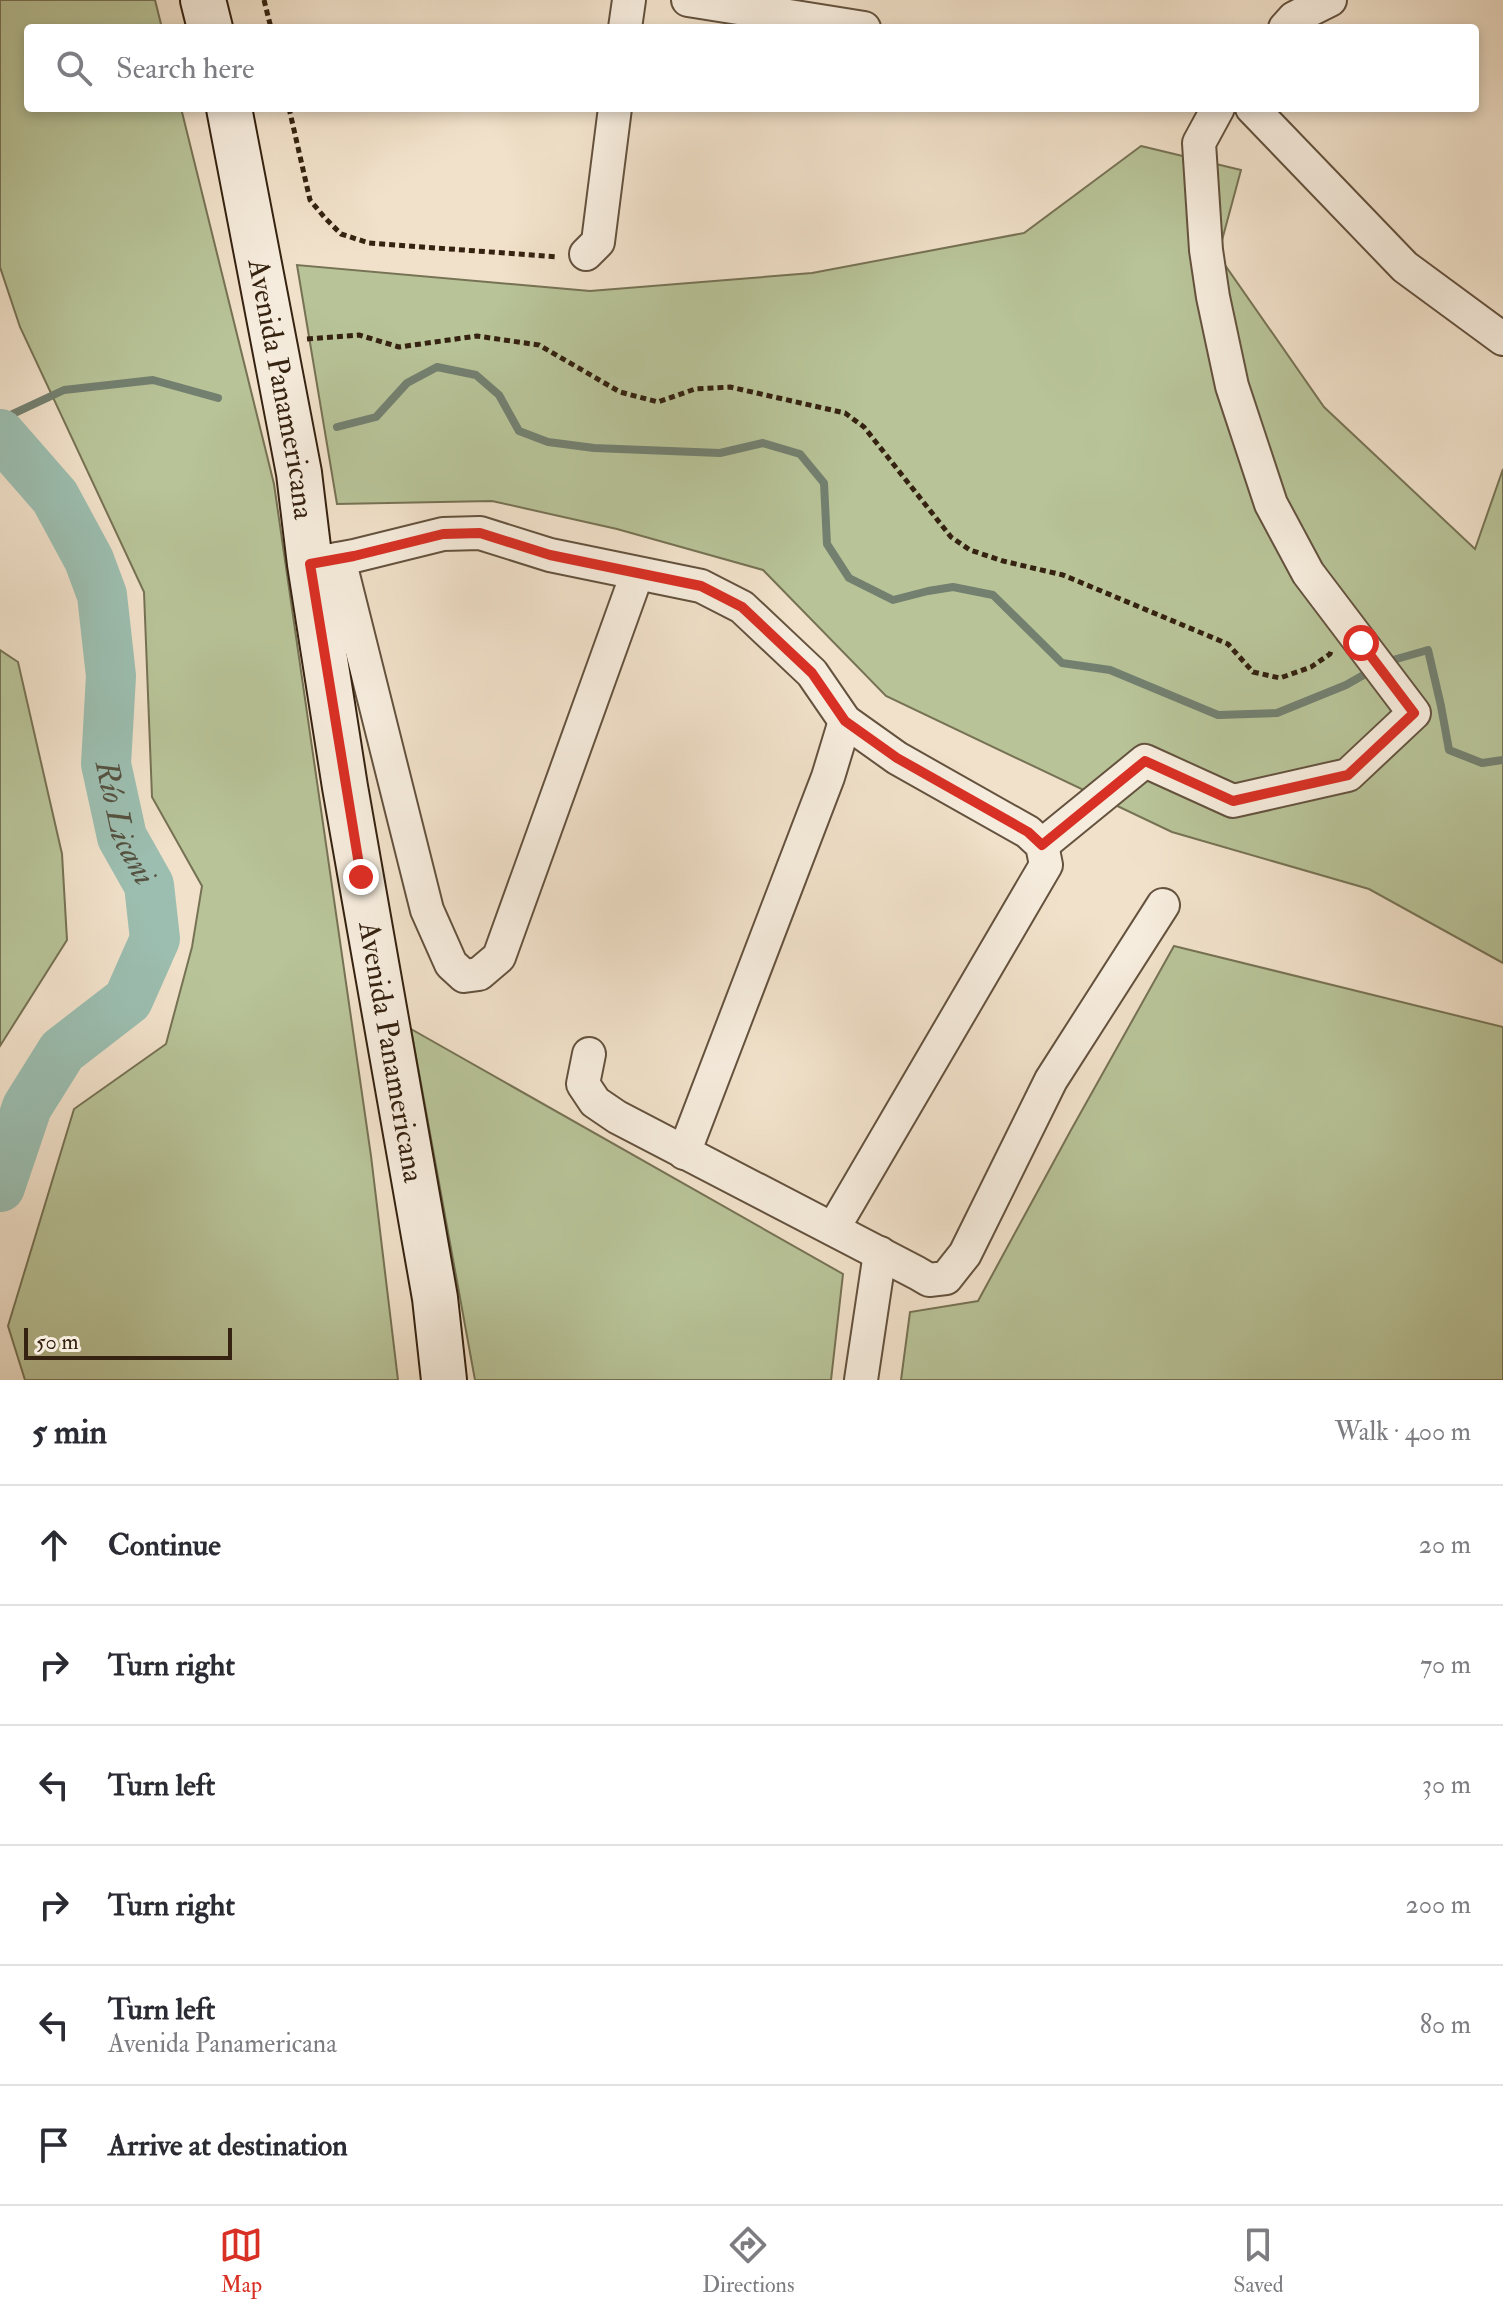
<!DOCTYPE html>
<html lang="en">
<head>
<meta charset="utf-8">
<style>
	body { margin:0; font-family:"IM FELL Double Pica",serif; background:#f7f7f7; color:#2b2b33 }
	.scale { position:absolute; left:24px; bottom:20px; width:208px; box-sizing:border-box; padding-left:8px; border:4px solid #352210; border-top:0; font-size:22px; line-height:28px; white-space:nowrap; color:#352210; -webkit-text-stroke:6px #f6ecdd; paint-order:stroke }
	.stop { position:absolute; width:24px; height:24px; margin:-18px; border:6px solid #d93025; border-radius:50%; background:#fff }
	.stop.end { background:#d93025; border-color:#fff; box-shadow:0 2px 8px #0008 }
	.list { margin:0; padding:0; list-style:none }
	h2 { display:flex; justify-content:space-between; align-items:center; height:104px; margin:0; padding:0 32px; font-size:34px }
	h2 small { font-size:26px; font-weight:400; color:#7c7c81 }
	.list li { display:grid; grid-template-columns:52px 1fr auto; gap:24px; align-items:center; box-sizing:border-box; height:120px; padding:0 32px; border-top:2px solid #e1e1e2 }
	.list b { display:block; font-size:30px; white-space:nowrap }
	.list p { margin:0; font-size:26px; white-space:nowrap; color:#7c7c81 }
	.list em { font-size:26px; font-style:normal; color:#7c7c81 }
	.icon { flex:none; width:44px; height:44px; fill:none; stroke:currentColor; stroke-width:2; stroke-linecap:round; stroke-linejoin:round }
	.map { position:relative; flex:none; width:1503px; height:1380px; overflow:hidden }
	.search { position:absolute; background:#fff; box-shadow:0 4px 12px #0003; left:24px; right:24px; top:24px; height:88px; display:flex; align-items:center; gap:20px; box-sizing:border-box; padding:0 28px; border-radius:8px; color:#7c7c81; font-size:30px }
	.sheet { height:824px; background:#fff }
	nav { display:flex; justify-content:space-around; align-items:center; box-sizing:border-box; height:112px; border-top:2px solid #e1e1e2; background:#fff; font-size:22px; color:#7c7c81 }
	nav a { display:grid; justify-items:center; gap:4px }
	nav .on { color:#d93025 }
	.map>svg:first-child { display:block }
	.green { fill:#b8c398; stroke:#767254; stroke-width:2 }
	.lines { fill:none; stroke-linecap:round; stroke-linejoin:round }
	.stream { stroke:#738070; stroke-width:8 }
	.river { stroke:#9cbeb0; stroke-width:50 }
	.minor-casing { stroke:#64523e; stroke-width:36 }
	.secondary-casing { stroke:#352210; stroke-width:48 }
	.path { stroke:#352210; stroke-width:5; stroke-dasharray:6 4; stroke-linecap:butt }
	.minor { stroke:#f6ecdd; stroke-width:32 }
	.secondary { stroke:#f6ecdd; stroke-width:44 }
	.route { stroke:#d93025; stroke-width:10 }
	.labels { text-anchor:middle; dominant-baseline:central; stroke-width:7; stroke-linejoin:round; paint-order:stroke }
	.street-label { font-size:30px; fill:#352210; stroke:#f6ecdd }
	.water-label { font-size:32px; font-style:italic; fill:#545140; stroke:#f6ecdd }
</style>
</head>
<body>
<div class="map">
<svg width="1503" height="1380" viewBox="0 0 1503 1380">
	<rect width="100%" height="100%" fill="#f1e1ca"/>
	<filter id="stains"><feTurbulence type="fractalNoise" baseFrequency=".0025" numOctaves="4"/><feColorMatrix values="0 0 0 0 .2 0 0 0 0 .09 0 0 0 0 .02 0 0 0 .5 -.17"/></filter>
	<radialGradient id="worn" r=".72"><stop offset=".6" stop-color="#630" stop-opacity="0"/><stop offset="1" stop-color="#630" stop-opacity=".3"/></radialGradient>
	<g class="green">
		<path d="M0 0H155L162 28H28V108H181L274 484 371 1156 398 1380H25L8 1326 74 1109 166 1044 192 947 202 886 152 797 144 592 20 327 0 267Z"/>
		<path d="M1141 146 1241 170 1218 255 1324 407 1475 549 1503 469V963L1369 889 1172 832 886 696 763 570 617 529 492 501 337 504 297 265 590 291 812 273 1024 233Z"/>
		<path d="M0 650 18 662 62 854 67 940 0 1046Z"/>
		<path d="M1174 946 1503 1027V1380H901L910 1312 978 1301 1071 1130Z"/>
		<path d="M411 1029 843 1274 831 1380H475Z"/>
	</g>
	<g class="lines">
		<g class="stream">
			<path d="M0 420 64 390 153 380 218 398"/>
			<path d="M337 427 376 417 407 383 437 367 476 375 499 395 519 431 548 442 594 448 720 453 763 443 800 454 824 483 827 544 849 578 893 600 928 591 953 587 993 595 1062 663 1110 670 1218 715 1277 713 1346 685 1374 669"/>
			<path d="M1386 662 1428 650 1441 706 1449 750 1482 763 1503 760"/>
		</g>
		<path class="river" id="s1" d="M0 434 55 497 89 560 102 595 111 676 106 764 122 837 149 885 155 939 128 1000 62 1051 27 1107 0 1187"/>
		<g class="minor-casing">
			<g id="minor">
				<path d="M688 0 864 28"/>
				<path d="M625 28 629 0"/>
				<path d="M1285 28 1294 18 1330 0"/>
				<path d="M1252 108 1405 267 1503 339"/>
				<path d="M586 254 598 242 615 108"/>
				<path d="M339 559 427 910 451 964 464 976 479 974 499 957 637 574"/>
				<path d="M310 564 354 556 443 534 480 533 550 555 701 586 742 607 812 673 845 721 897 758 1028 832 1042 845 1046 865 833 1229"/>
				<path d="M1042 845 1145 761 1233 801 1348 775 1414 713 1308 573 1271 504 1232 386 1213 297 1206 250 1199 143 1218 108"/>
				<path d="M589 1054 583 1084 595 1102 617 1117 917 1273 929 1280 946 1278 965 1254 1051 1080 1163 905"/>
				<path d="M684 1153 828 777 845 721"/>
				<path d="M861 1380 880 1253"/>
			</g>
		</g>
		<g class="secondary-casing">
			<g id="secondary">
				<path d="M203 0 210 28"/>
				<path id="s2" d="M229 108 299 473 310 564 345 787 435 1298 444 1380"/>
			</g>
		</g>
		<g class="path">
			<path d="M264 0 271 28"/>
			<path d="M289 108 310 200 325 218 341 234 369 243 558 257"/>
			<path d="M307 339 359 335 399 347 477 336 539 345 620 392 658 402 695 389 730 387 845 413 864 427 951 537 970 550 1003 561 1063 575 1228 644 1253 672 1280 678 1311 667 1330 654 1331 651"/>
		</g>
		<use href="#minor" class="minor"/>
		<use href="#secondary" class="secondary"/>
	</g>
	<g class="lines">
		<path class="route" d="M361 877 310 564 354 556 443 534 480 533 550 555 701 586 742 607 812 673 845 721 897 758 1028 832 1042 845 1145 761 1233 801 1348 775 1414 713 1361 643"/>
	</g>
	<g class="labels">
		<g class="street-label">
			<text stroke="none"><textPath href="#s2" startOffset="286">Avenida Panamericana</textPath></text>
			<text stroke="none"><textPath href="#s2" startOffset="958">Avenida Panamericana</textPath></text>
		</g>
		<g class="water-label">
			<text stroke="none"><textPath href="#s1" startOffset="424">Río Licani</textPath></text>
		</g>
	</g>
	<rect width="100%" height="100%" filter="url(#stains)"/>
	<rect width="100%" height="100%" fill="url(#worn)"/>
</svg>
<div class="scale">50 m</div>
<div class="stop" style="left:1361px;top:643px"></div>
<div class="stop end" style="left:361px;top:877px"></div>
<div class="search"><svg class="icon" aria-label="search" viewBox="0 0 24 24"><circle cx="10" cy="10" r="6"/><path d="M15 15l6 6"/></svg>Search here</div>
</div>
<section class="sheet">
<h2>5 min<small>Walk · 400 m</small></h2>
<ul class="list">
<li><svg class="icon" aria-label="ahead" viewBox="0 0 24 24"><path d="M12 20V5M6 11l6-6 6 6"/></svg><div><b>Continue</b></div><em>20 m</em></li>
<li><svg class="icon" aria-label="right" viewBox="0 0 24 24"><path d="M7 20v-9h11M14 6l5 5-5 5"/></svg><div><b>Turn right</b></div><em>70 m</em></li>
<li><svg class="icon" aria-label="left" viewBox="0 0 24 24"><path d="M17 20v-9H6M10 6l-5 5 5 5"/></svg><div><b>Turn left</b></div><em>30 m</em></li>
<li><svg class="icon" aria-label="right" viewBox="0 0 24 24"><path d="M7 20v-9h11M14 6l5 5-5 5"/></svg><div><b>Turn right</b></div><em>200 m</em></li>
<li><svg class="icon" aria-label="left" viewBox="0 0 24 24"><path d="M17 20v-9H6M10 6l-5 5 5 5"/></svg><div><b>Turn left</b><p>Avenida Panamericana</p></div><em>80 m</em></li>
<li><svg class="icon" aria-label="arrive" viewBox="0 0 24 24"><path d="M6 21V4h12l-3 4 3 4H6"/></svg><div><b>Arrive at destination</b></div></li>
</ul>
</section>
<nav>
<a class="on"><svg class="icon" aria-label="map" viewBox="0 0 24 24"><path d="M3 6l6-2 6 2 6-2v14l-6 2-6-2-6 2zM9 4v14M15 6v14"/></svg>Map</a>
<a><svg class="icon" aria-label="directions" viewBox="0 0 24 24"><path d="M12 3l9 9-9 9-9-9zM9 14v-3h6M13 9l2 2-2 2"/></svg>Directions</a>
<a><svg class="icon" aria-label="saved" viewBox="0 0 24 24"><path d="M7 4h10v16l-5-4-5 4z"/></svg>Saved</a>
</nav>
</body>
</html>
